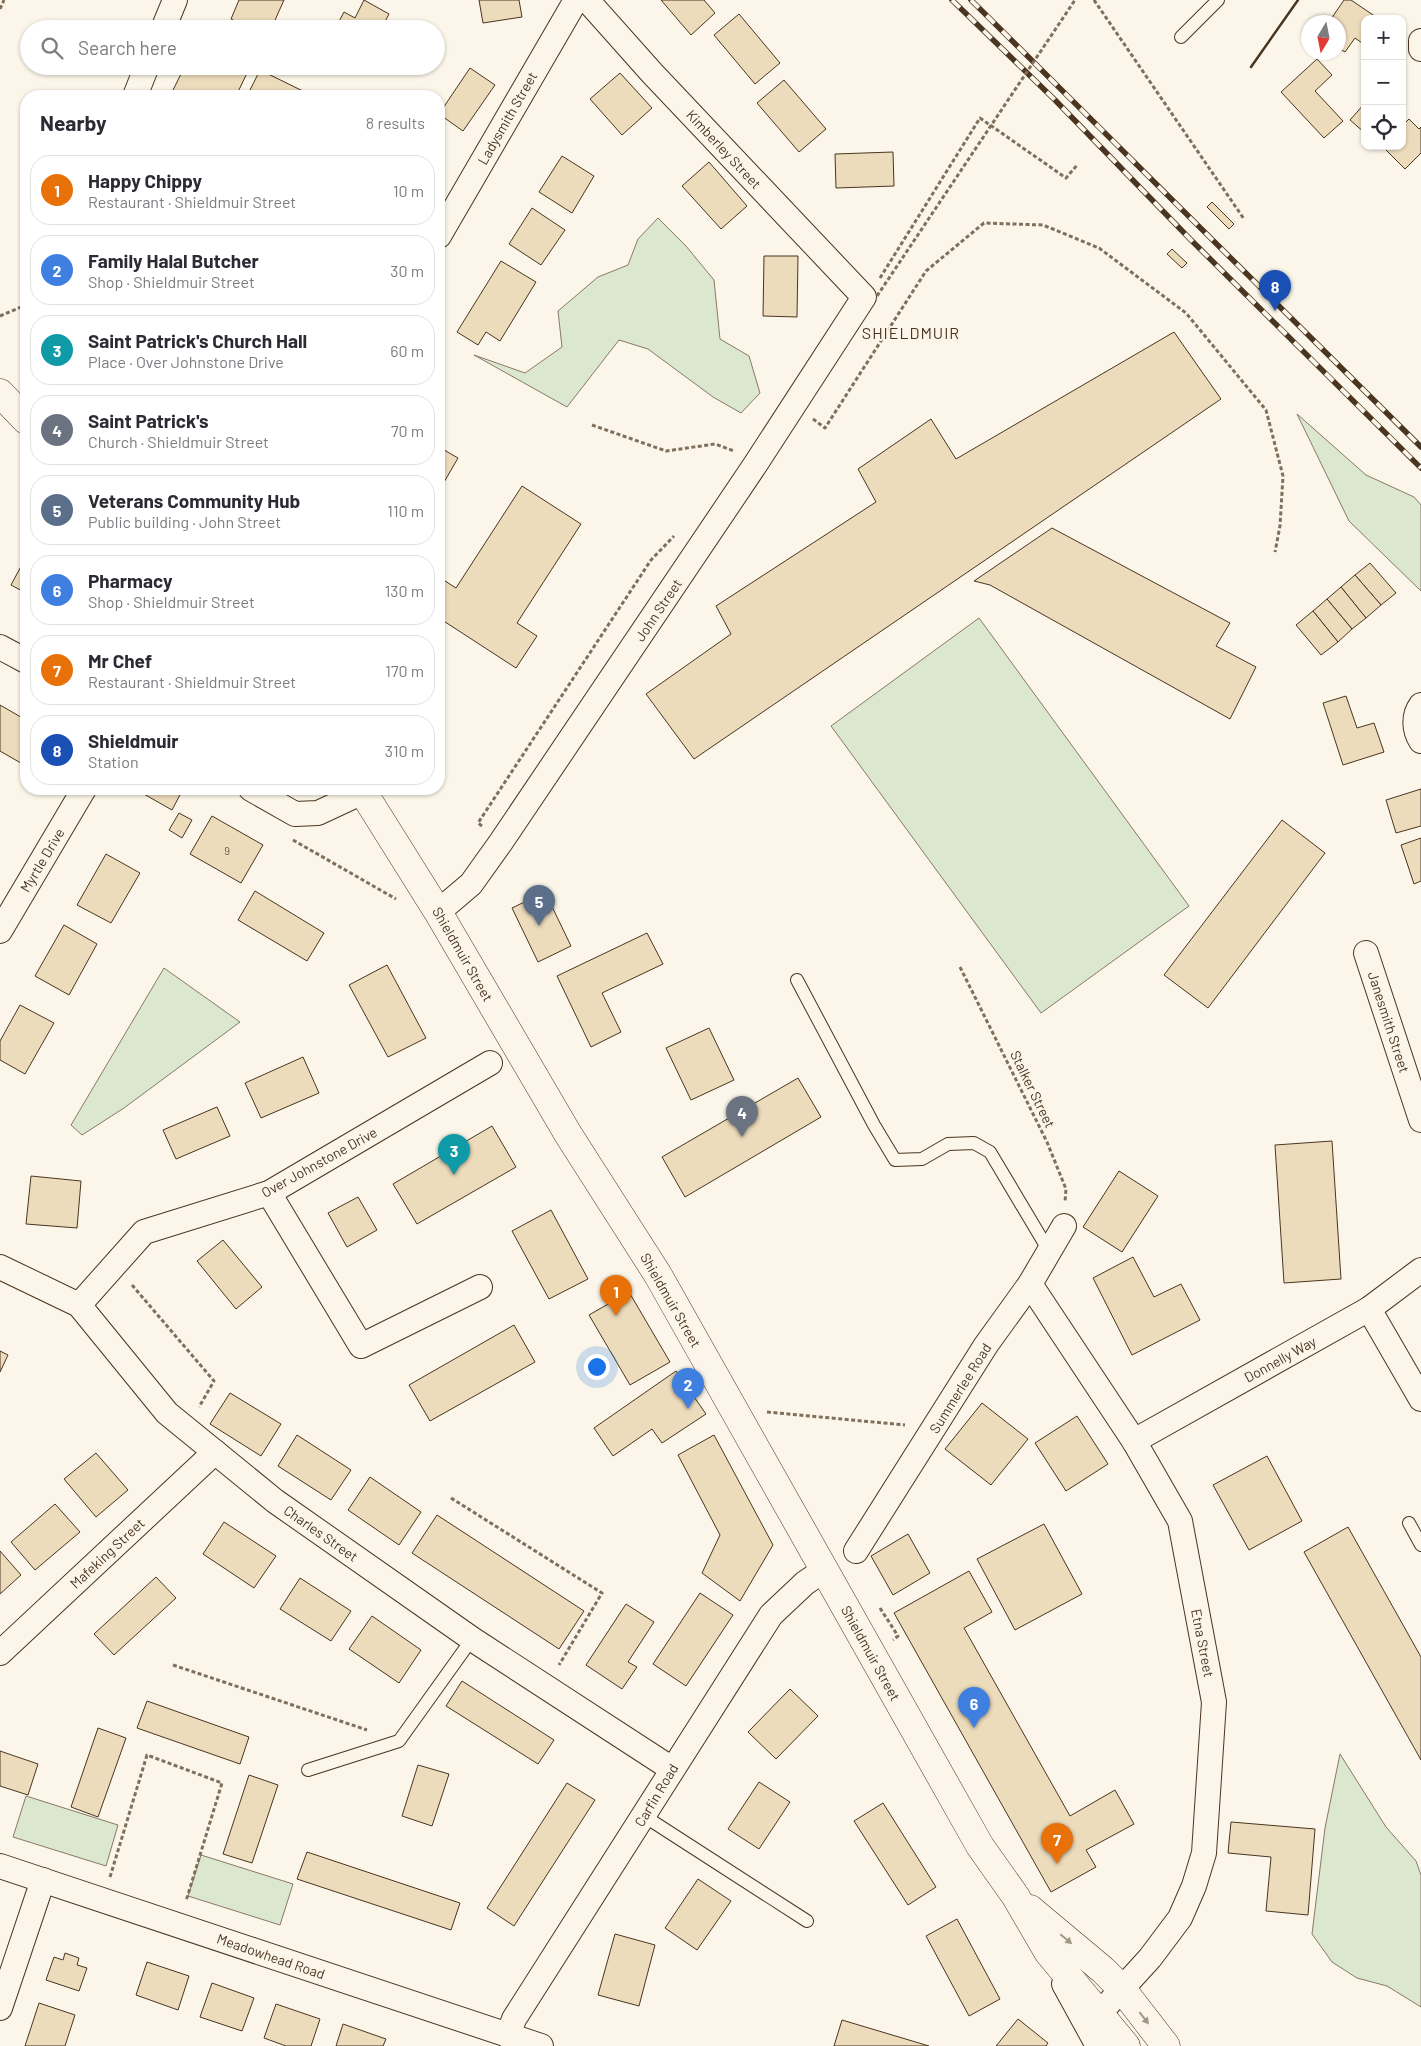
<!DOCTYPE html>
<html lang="en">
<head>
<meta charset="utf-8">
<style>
	body { margin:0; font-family:Barlow,sans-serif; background:#f7f7f7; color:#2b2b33 }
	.controls { position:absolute; right:15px; top:15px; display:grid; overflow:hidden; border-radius:10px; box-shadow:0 1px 4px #0004 }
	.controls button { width:45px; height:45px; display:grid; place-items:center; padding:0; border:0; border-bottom:1px solid #e1e1e2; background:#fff; color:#2b2b33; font:25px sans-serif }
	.compass { position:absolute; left:1301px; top:15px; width:45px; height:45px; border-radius:50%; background:#fff; box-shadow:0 1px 4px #0004; rotate:190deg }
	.you { position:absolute; left:596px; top:1366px; width:18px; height:18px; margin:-12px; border:4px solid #fff; border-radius:50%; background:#1a73e8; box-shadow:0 0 0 8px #1a73e833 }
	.badge { display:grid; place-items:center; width:32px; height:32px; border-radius:50%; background:#d93025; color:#fff; font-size:16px; font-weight:700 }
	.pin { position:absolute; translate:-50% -41px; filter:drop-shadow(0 1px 2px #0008) }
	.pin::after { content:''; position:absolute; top:26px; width:18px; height:15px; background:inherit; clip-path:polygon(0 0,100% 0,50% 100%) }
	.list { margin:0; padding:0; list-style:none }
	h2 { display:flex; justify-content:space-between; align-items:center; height:65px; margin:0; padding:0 20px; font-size:21px }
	h2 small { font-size:16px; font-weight:400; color:#7c7c81 }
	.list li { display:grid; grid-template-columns:32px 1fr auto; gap:15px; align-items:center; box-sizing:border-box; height:70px; margin:0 10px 10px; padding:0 10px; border:1px solid #e1e1e2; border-radius:20px }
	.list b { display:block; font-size:19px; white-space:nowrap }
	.list p { margin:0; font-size:16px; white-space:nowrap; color:#7c7c81 }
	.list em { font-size:16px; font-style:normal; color:#7c7c81 }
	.icon { flex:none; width:28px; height:28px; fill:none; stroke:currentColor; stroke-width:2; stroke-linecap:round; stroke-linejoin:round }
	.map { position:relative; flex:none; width:1421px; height:2046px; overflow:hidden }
	.search { position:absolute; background:#fff; box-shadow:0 1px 4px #0004; left:20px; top:20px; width:425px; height:55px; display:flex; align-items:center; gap:12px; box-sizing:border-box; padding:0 18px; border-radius:28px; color:#7c7c81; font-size:19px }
	.panel { position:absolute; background:#fff; box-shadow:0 1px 4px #0004; left:20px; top:90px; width:425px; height:705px; border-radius:20px }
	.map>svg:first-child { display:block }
	.green { fill:#dce7d0; stroke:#887966 }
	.building { fill:#ecdcbc; stroke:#4a3520 }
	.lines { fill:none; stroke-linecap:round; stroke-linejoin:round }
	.lane-casing { stroke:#4a3520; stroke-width:14 }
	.street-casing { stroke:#4a3520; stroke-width:26 }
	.primary-casing { stroke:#4a3520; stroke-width:29 }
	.path { stroke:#7f6f5c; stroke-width:3; stroke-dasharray:4 2.5; stroke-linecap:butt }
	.lane { stroke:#fbf6e9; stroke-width:12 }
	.street { stroke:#fbf6e9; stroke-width:24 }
	.primary { stroke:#fbf6e9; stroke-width:28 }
	.rail-casing { stroke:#4a3520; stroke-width:5.5 }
	.rail { stroke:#fbf6e9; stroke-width:4; stroke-dasharray:11; stroke-linecap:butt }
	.path-bridge { stroke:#7f6f5c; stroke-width:3; stroke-dasharray:4 2.5; stroke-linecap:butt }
	.wall { stroke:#4a3520; stroke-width:2.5 }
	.oneway { fill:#a29684 }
	.labels { text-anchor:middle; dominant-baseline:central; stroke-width:4; stroke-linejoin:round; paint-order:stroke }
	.number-label { font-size:11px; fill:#725f47 }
	.street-label { font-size:14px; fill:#4a3520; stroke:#fbf6e9 }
	.quarter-label { font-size:16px; letter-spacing:1px; fill:#4a3520; stroke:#fbf6e9 }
</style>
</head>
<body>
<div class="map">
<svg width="1421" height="2046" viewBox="0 0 1421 2046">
	<rect width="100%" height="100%" fill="#fbf6e9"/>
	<g class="green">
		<path d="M658 218 686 246 714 280 720 339 749 356 760 393 741 413 713 397 648 349 619 340 567 407 474 355 525 373 562 347 558 311 598 277 628 265 638 239Z"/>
		<path d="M1297 414 1366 475 1414 497 1421 505V591L1349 521Z"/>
		<path d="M979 618 1189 906 1041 1013 831 726Z"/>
		<path d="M164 968 240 1022 124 1108 82 1135 71 1125Z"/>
		<path d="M1340 1754 1386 1827 1416 1861 1421 1875V2007L1387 1986 1357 1978 1332 1962 1312 1934 1325 1828Z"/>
		<path d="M26 1796 118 1825 106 1866 13 1837Z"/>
		<path d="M201 1855 293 1884 280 1925 188 1896Z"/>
	</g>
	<g class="building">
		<path d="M239 0H284L271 29H251L231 19Z"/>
		<path d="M364 0 389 14 381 29H335L344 12 355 18Z"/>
		<path d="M479 0H519L522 17 483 23Z"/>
		<path d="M661 0H704L715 13 691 35Z"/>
		<path d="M1344 0H1351L1379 19H1365V45L1355 38 1345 52 1338 48V22H1329Z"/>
		<path d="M739 14 780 63 755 84 714 35Z"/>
		<path d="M1317 59 1332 75 1315 91 1343 121 1324 138 1281 92Z"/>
		<path d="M185 66H196L208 72 210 66H238L248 71 236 96H170Z"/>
		<path d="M470 68 495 85 463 131 439 114Z"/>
		<path d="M260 70 311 95 310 96H247Z"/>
		<path d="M620 73 652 108 622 135 590 99Z"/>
		<path d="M784 80 826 129 799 152 757 103Z"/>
		<path d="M1365 103V133L1350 120Z"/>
		<path d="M1409 119 1419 129 1421 127V153L1405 169 1382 146H1402V126Z"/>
		<path d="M893 152 894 186 836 188 835 154Z"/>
		<path d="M562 156 594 176 572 213 539 192Z"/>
		<path d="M709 162 747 206 721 229 682 186Z"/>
		<path d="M1212 202 1234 224 1229 229 1207 207Z"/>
		<path d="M532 208 565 230 541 265 509 244Z"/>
		<path d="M1172 249 1187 263 1182 268 1167 254Z"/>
		<path d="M764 256H798L797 317 763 316Z"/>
		<path d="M501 261 536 282 500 341 486 332 478 345 457 332Z"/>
		<path d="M1174 332 1221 399 694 759 646 694 731 634 716 606 876 502 858 469 931 419 956 459Z"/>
		<path d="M439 447 458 458 443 484 439 481Z"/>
		<path d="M522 486 581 524 517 623 537 636 516 668 439 618V577L456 588Z"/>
		<path d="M1052 528 1230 623 1216 646 1256 667 1230 719 990 585 974 581Z"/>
		<path d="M26 557V593L11 585Z"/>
		<path d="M1370 563 1396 593 1381 605 1355 575Z"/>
		<path d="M1355 575 1381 605 1366 618 1341 587Z"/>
		<path d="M1341 587 1366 618 1352 629 1327 599Z"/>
		<path d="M1327 599 1352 629 1338 642 1313 611Z"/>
		<path d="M1313 611 1338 642 1321 655 1296 625Z"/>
		<path d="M1346 696 1357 728 1374 723 1384 752 1343 765 1323 703Z"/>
		<path d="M0 705 26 720V766L0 751Z"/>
		<path d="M144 789H178L182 791 172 810 142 793Z"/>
		<path d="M1421 789V826L1396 833 1386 800Z"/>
		<path d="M179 813 192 820 182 838 169 830Z"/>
		<path d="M212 816 263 845 241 883 190 854Z"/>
		<path d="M1282 820 1325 853 1208 1008 1164 975Z"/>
		<path d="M1421 838V881L1414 884 1401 845Z"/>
		<path d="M106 854 140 873 111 923 77 905Z"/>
		<path d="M255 891 324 933 307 961 238 920Z"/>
		<path d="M545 892 571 946 538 962 512 908Z"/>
		<path d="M64 925 97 944 69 995 35 976Z"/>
		<path d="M647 933 663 964 602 993 621 1032 591 1047 557 976Z"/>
		<path d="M387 965 426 1038 388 1057 349 985Z"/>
		<path d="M20 1005 54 1023 25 1074 0 1060V1041Z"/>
		<path d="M709 1028 734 1080 691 1100 666 1048Z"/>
		<path d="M303 1057 319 1093 261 1118 245 1083Z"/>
		<path d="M798 1078 821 1117 685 1197 662 1157Z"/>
		<path d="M217 1107 230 1136 176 1159 163 1130Z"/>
		<path d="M492 1126 516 1167 417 1224 393 1184Z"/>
		<path d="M1332 1141 1341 1279 1284 1283 1275 1145Z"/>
		<path d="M1119 1171 1158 1196 1122 1252 1083 1227Z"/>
		<path d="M31 1176 81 1181 77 1228 26 1224Z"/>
		<path d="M358 1197 377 1230 347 1247 328 1213Z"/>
		<path d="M551 1210 588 1279 549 1299 512 1231Z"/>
		<path d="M223 1240 262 1287 236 1309 197 1261Z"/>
		<path d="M1133 1257 1154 1297 1181 1284 1200 1320 1132 1355 1093 1278Z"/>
		<path d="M629 1292 670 1362 630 1385 589 1315Z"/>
		<path d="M514 1325 535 1362 430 1421 409 1385Z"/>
		<path d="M0 1351 8 1355 0 1372Z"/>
		<path d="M676 1371 706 1414 662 1443 652 1429 613 1456 594 1428Z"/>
		<path d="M230 1393 281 1424 261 1456 210 1424Z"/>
		<path d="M982 1403 1028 1439 991 1485 945 1449Z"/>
		<path d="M1077 1416 1108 1464 1066 1491 1035 1443Z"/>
		<path d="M297 1435 351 1470 331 1500 278 1466Z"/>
		<path d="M714 1435 773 1545 740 1601 702 1573 720 1535 678 1455Z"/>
		<path d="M96 1453 128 1490 96 1517 64 1479Z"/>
		<path d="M1267 1456 1302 1521 1249 1550 1213 1485Z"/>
		<path d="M370 1477 421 1512 399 1545 348 1510Z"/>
		<path d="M55 1504 80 1532 35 1570 11 1542Z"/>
		<path d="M437 1515 584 1611 559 1649 412 1553Z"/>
		<path d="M224 1522 276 1556 254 1588 203 1554Z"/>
		<path d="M1044 1524 1082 1594 1015 1630 977 1559Z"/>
		<path d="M1348 1527 1421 1657V1760L1304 1552Z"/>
		<path d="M908 1534 930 1573 893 1595 871 1556Z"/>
		<path d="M0 1551 21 1575 0 1594Z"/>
		<path d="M969 1571 992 1612 964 1628 1070 1816 1115 1790 1134 1824 1086 1850 1096 1867 1051 1892 894 1613Z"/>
		<path d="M156 1577 176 1598 114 1655 94 1634Z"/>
		<path d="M300 1578 351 1611 331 1641 280 1609Z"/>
		<path d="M700 1593 733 1615 686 1686 653 1664Z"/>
		<path d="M626 1604 654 1622 628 1662 637 1667 622 1689 586 1665Z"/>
		<path d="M372 1616 421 1650 399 1683 349 1649Z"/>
		<path d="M462 1681 554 1740 538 1764 446 1706Z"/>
		<path d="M790 1689 818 1716 776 1759 748 1732Z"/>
		<path d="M147 1701 249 1737 240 1764 137 1728Z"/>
		<path d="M98 1728 126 1738 98 1817 71 1807Z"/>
		<path d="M0 1751 38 1764 28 1795 0 1786Z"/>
		<path d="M418 1765 449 1774 432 1826 402 1816Z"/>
		<path d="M249 1775 278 1785 252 1863 223 1854Z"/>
		<path d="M759 1782 790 1802 759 1849 728 1829Z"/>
		<path d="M567 1783 595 1800 514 1926 487 1908Z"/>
		<path d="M883 1803 936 1887 908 1905 854 1821Z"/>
		<path d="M1231 1822 1315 1829 1308 1915 1266 1911 1271 1857 1228 1853Z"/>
		<path d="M307 1852 460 1903 451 1930 297 1879Z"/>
		<path d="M698 1879 731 1901 697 1950 665 1928Z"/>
		<path d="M957 1919 1000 1999 969 2016 926 1936Z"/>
		<path d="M615 1934 655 1945 639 2006 598 1995Z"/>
		<path d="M65 1953 79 1958 77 1965 87 1968 79 1991 46 1980 54 1957 63 1960Z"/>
		<path d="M147 1962 189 1976 178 2010 136 1995Z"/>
		<path d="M212 1983 254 1998 242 2031 200 2017Z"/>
		<path d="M39 2003 75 2015 65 2046H25Z"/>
		<path d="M276 2004 320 2019 311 2046H286L264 2038Z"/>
		<path d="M1018 2019 1048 2043 1046 2046H996Z"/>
		<path d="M842 2020 929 2046H834Z"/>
		<path d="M343 2024 386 2039 383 2046H336Z"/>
	</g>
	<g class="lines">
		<g class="lane-casing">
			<g id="lane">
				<path d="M1181 37 1218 0"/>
				<path d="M797 980 874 1125 895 1160 922 1159 948 1144 974 1143 990 1152 1049 1251"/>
				<path d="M1409 1523 1421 1545"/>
				<path d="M308 1770 399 1741 472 1639"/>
				<path d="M644 1816 807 1921"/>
			</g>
		</g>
		<g class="street-casing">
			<g id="street">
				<path d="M163 29 175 0"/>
				<path d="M1421 41V49"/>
				<path d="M135 96 147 66"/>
				<path d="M439 236 576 0"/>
				<path d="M0 647 26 661"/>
				<path d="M1421 705C1413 716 1414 730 1421 741"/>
				<path d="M251 789 295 814 318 813 363 792"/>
				<path d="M438 912 471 884 501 842 755 465 864 297 652 73 587 0"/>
				<path d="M0 931 84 789"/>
				<path d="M1366 953 1421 1120"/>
				<path d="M269 1193 361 1346 480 1287"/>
				<path d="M0 1267 79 1305 167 1413 275 1501 472 1639 672 1769"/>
				<path d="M1030 1284 1134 1441 1180 1521 1214 1702 1204 1853 1194 1886 1180 1918 1150 1958 1099 2014"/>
				<path d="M79 1305 144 1232 269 1193 490 1063"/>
				<path d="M1369 1309 1421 1399"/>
				<path d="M1134 1441 1369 1309 1421 1270"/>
				<path d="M856 1551 986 1345 1030 1284 1064 1226"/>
				<path d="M0 1653 215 1452"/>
				<path d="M0 1866 541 2046"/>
				<path d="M1064 1984 1098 2046"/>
				<path d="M0 2008 43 1880"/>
				<path d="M508 2036 514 2019 771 1615 805 1583 824 1570"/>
			</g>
		</g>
		<g class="primary-casing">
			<g id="primary">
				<path d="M0 393 26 420"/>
				<path d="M361 789 438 912 568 1134 658 1275 980 1846 1016 1897 1048 1952 1126 2046"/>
				<path d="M1030 1909 1103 1970 1122 1989 1166 2046"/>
			</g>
		</g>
		<g class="path">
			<path d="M1094 0 1244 219"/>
			<path d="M0 9 4 0"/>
			<path d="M880 278 980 118 1066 178 1078 164"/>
			<path d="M0 316 26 305"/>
			<path d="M813 419 825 428 926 271 984 223 1043 225 1099 248 1186 313 1266 410 1283 476 1280 526 1275 552"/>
			<path d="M592 425 666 451 715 444 734 451"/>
			<path d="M482 826 478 823 651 560 674 536"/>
			<path d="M293 840 396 899"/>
			<path d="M960 967 1047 1142 1066 1189 1065 1202"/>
			<path d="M132 1285 214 1381 199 1407"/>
			<path d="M767 1412 905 1425"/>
			<path d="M451 1498 602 1593 559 1665"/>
			<path d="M880 1608 898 1636 893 1640"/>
			<path d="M173 1665 367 1730"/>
			<path d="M110 1877 147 1755 222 1783 186 1901"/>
		</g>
		<use href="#lane" class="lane"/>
		<use href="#street" class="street"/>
		<use href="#primary" class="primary"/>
		<g class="rail-casing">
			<g id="rail">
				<path d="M952 0 1055 100 1190 239 1421 468"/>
				<path d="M971 0 1421 447"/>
			</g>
		</g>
		<use href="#rail" class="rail"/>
		<path class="path-bridge" d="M877 296 1075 0"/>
		<path class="wall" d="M1251 67 1298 0"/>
	</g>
	<defs><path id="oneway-solid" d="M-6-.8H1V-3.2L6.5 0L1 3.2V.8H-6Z" transform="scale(1.25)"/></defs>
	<g class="oneway">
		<use href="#oneway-solid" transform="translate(1066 1939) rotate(40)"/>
		<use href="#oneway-solid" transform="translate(1144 2018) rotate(52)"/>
	</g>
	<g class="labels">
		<g class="number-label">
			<text x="227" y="850">9</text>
		</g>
		<g class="street-label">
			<text transform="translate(507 118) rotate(-60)">Ladysmith Street</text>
			<text transform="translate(724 149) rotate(47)">Kimberley Street</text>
			<text transform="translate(658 610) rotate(-56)">John Street</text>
			<text transform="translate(42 860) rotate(-59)">Myrtle Drive</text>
			<text transform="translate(463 954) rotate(60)">Shieldmuir Street</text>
			<text transform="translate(1389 1022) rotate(72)">Janesmith Street</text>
			<text transform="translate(1033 1089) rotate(64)">Stalker Street</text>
			<text transform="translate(319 1162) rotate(-29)">Over Johnstone Drive</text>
			<text transform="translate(671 1300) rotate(60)">Shieldmuir Street</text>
			<text transform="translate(1280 1359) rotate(-29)">Donnelly Way</text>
			<text transform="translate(960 1388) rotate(-58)">Summerlee Road</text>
			<text transform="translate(321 1533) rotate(35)">Charles Street</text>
			<text transform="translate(107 1553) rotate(-43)">Mafeking Street</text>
			<text transform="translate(1203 1643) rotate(79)">Etna Street</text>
			<text transform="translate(871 1653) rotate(61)">Shieldmuir Street</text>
			<text transform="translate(656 1795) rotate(-59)">Carfin Road</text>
			<text transform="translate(271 1956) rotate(19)">Meadowhead Road</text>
		</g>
		<g class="quarter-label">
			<text x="911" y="332">SHIELDMUIR</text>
		</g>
	</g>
</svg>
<div class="controls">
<button>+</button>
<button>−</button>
<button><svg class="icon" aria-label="locate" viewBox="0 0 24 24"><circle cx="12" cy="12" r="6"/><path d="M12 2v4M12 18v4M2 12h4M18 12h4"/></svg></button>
</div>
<svg class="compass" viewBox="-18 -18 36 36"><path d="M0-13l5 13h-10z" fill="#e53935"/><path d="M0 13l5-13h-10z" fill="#7c7c81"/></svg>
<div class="you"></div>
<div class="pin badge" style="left:616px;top:1316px;background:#e8710a">1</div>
<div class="pin badge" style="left:688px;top:1409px;background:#3f7fe0">2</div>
<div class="pin badge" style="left:454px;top:1175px;background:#0f9aa8">3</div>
<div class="pin badge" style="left:742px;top:1137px;background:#6b7280">4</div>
<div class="pin badge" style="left:539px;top:926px;background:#5c6f8a">5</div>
<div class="pin badge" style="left:974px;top:1728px;background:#3f7fe0">6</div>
<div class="pin badge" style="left:1057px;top:1864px;background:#e8710a">7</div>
<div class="pin badge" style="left:1275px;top:311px;background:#1a4fb4">8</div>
<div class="search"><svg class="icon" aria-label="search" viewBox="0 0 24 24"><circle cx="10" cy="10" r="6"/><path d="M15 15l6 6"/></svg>Search here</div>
<section class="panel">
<h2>Nearby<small>8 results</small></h2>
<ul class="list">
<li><span class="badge" style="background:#e8710a">1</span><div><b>Happy Chippy</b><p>Restaurant · Shieldmuir Street</p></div><em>10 m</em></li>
<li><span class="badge" style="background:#3f7fe0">2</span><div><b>Family Halal Butcher</b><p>Shop · Shieldmuir Street</p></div><em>30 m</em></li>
<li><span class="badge" style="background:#0f9aa8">3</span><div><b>Saint Patrick's Church Hall</b><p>Place · Over Johnstone Drive</p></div><em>60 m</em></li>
<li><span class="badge" style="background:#6b7280">4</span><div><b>Saint Patrick's</b><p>Church · Shieldmuir Street</p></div><em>70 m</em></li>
<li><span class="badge" style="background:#5c6f8a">5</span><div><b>Veterans Community Hub</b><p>Public building · John Street</p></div><em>110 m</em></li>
<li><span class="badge" style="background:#3f7fe0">6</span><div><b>Pharmacy</b><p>Shop · Shieldmuir Street</p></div><em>130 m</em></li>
<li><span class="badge" style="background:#e8710a">7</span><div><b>Mr Chef</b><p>Restaurant · Shieldmuir Street</p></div><em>170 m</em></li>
<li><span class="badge" style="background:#1a4fb4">8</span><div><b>Shieldmuir</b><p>Station</p></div><em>310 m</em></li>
</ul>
</section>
</div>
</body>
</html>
